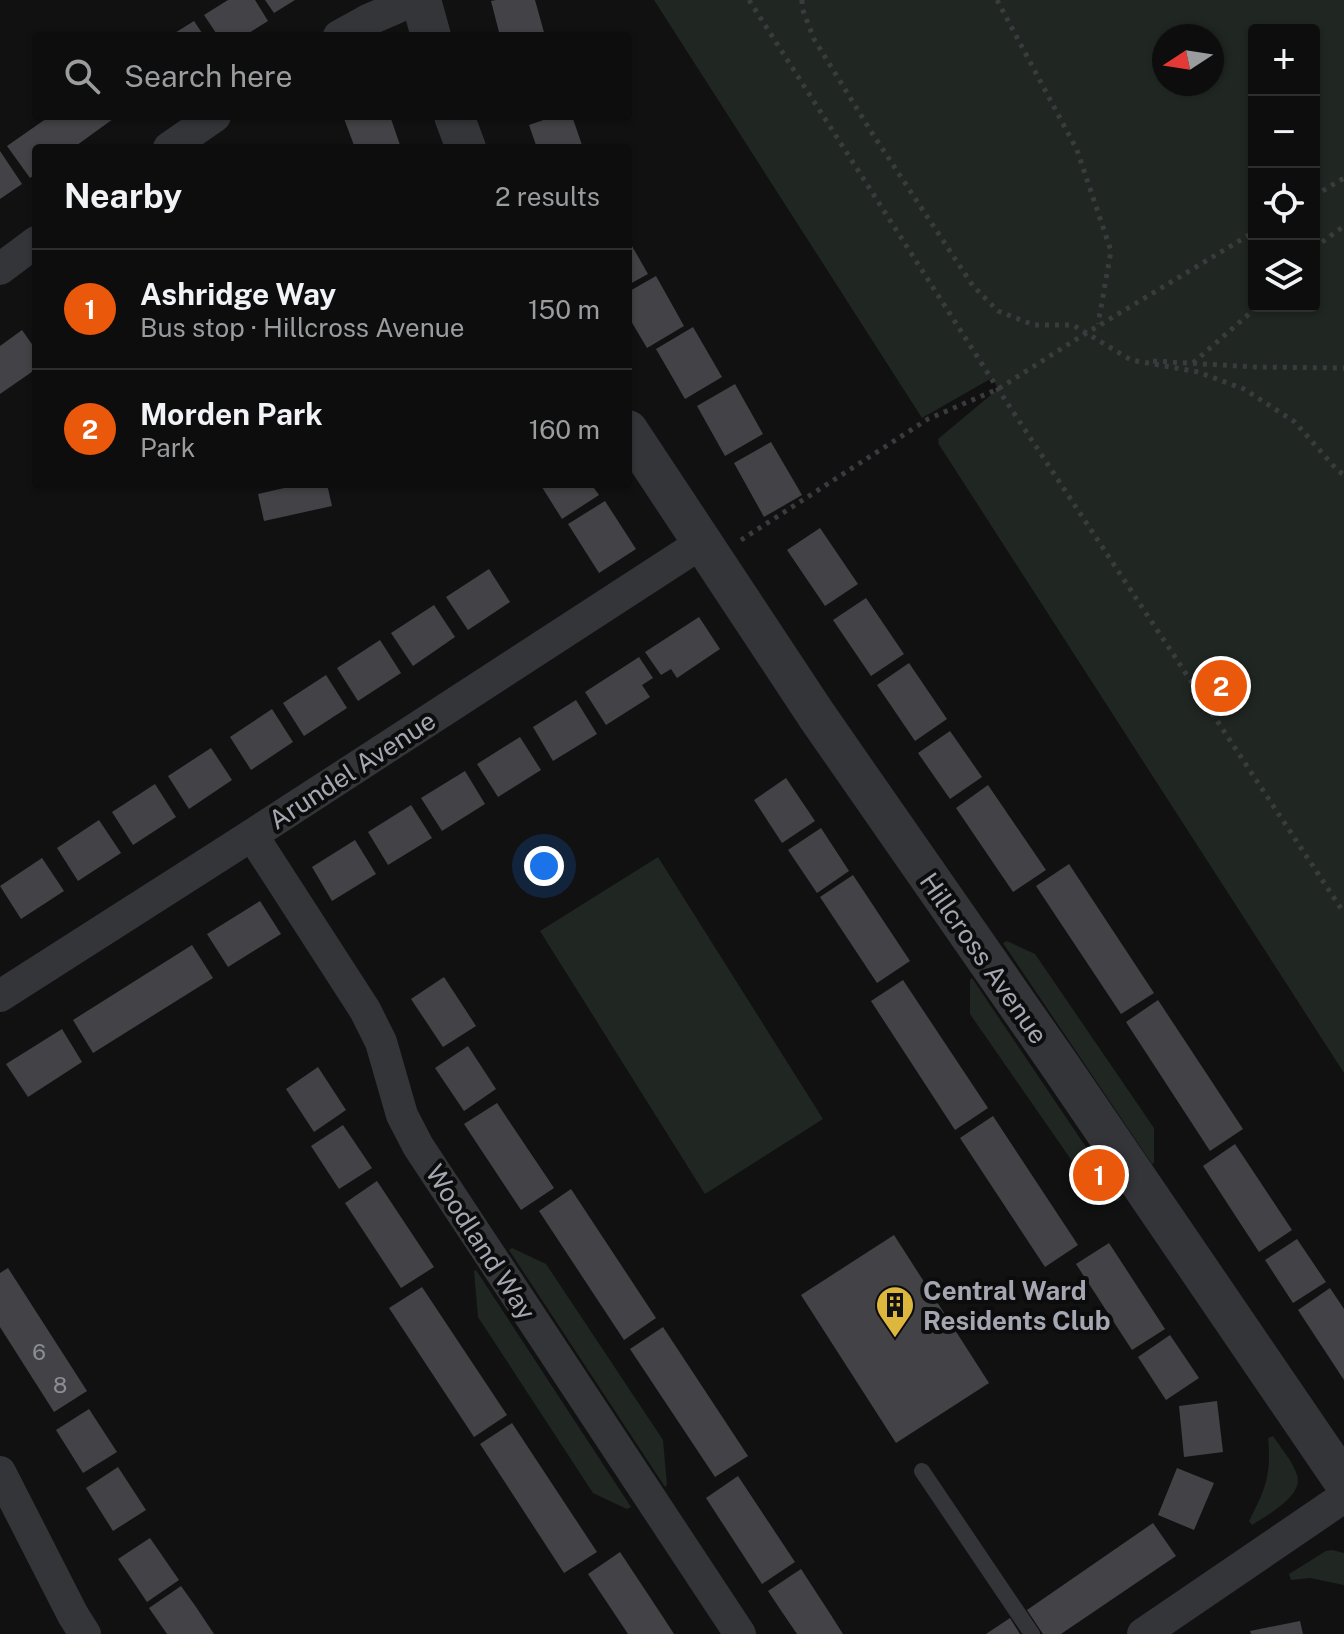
<!DOCTYPE html>
<html lang="en">
<head>
<meta charset="utf-8">
<style>
	body { margin:0; font-family:"Public Sans",sans-serif; background:#161617; color:#f1f3f6 }
	.controls { position:absolute; right:24px; top:24px; display:grid; overflow:hidden; border-radius:8px; box-shadow:0 2px 6px #0004 }
	.controls button { width:72px; height:72px; display:grid; place-items:center; padding:0; border:0; border-bottom:2px solid #2d2d2e; background:#0d0d0e; color:#f1f3f6; font:40px sans-serif }
	.compass { position:absolute; left:1152px; top:24px; width:72px; height:72px; border-radius:50%; background:#0d0d0e; box-shadow:0 2px 6px #0004; rotate:258deg }
	.you { position:absolute; left:544px; top:866px; width:28px; height:28px; margin:-20px; border:6px solid #fff; border-radius:50%; background:#1a73e8; box-shadow:0 0 0 12px #1a73e833 }
	.badge { display:grid; place-items:center; width:52px; height:52px; border-radius:50%; background:#ea580c; color:#fff; font-size:26px; font-weight:700 }
	.pin { position:absolute; translate:-50% -50%; border:4px solid #fff; box-shadow:0 2px 8px #0006 }
	.list { margin:0; padding:0; list-style:none }
	h2 { display:flex; justify-content:space-between; align-items:center; height:104px; margin:0; padding:0 32px; font-size:34px }
	h2 small { font-size:26px; font-weight:400; color:#9a9c9e }
	.list li { display:grid; grid-template-columns:52px 1fr auto; gap:24px; align-items:center; box-sizing:border-box; height:120px; padding:0 32px; border-top:2px solid #2d2d2e }
	.list b { display:block; font-size:30px; white-space:nowrap }
	.list p { margin:0; font-size:26px; white-space:nowrap; color:#9a9c9e }
	.list em { font-size:26px; font-style:normal; color:#9a9c9e }
	.icon { flex:none; width:44px; height:44px; fill:none; stroke:currentColor; stroke-width:2; stroke-linecap:round; stroke-linejoin:round }
	.map { position:relative; flex:none; width:1344px; height:1634px; overflow:hidden }
	.search { position:absolute; background:#0d0d0e; box-shadow:0 2px 6px #0004; left:32px; top:32px; width:600px; height:88px; display:flex; align-items:center; gap:20px; box-sizing:border-box; padding:0 28px; border-radius:8px; color:#9a9c9e; font-size:30px }
	.panel { position:absolute; background:#0d0d0e; box-shadow:0 2px 6px #0004; left:32px; top:144px; width:600px; height:344px; border-radius:8px }
	.map>svg:first-child { display:block }
	.green { fill:#202621; fill-rule:evenodd }
	.building { fill:#434347 }
	.lines { fill:none; stroke-linecap:round; stroke-linejoin:round }
	.path { stroke:#3a3b3f; stroke-width:5; stroke-dasharray:4 6; stroke-linecap:butt }
	.service { stroke:#343539; stroke-width:16 }
	.minor { stroke:#343539; stroke-width:32 }
	.tertiary { stroke:#343539; stroke-width:40 }
	.labels { text-anchor:middle; dominant-baseline:central; stroke-width:8; stroke-linejoin:round; paint-order:stroke }
	.number-label { font-size:22px; fill:#8c8d96 }
	.street-label { font-size:26px; fill:#a4a6b1; stroke:#0c0c0d }
	.poi-label { font-size:26px; font-weight:bold; fill:#a4a6b1; stroke:#0c0c0d; text-anchor:start }
</style>
</head>
<body>
<div class="map">
<svg width="1344" height="1634" viewBox="0 0 1344 1634">
	<rect width="100%" height="100%" fill="#111112"/>
	<g class="green">
		<path d="M654 0H1344V1073L938 443 939 442 938 439 998 389 992 378 922 418ZM1314 30V306H1254V30ZM1164 36H1212V84H1164Z"/>
		<path d="M658 857 823 1119 705 1194 540 931Z"/>
		<path d="M1007 941 1035 954 1154 1128V1163L1152 1164 1003 943Z"/>
		<path d="M972 978 1121 1199 1118 1201 1090 1187 970 1014V980Z"/>
		<path d="M512 1248 546 1264 663 1440 667 1485 665 1487 509 1250Z"/>
		<path d="M476 1270 631 1507 627 1509 593 1493 478 1317 474 1271Z"/>
		<path d="M1273 1436C1281 1448 1293 1462 1297 1475 1304 1496 1267 1515 1252 1525L1249 1521C1265 1490 1272 1474 1268 1438Z"/>
		<path d="M1332 1550 1344 1553V1585L1310 1578 1291 1580 1289 1574 1326 1551Z"/>
	</g>
	<g class="building">
		<path d="M228 0H255L268 21 244 36H218L204 15Z"/>
		<path d="M265 0H295L274 13Z"/>
		<path d="M496 0H535L545 36H500L491 1Z"/>
		<path d="M194 21 204 36H170Z"/>
		<path d="M50 116H111L113 119 73 148H36V174L30 178 7 146Z"/>
		<path d="M343 116H390L401 148H355Z"/>
		<path d="M555 116H572L583 148H537L529 125Z"/>
		<path d="M0 151 22 184 0 199Z"/>
		<path d="M628 239 648 274 628 285Z"/>
		<path d="M656 276 684 326 647 348 628 316V292Z"/>
		<path d="M693 327 722 377 685 399 656 349Z"/>
		<path d="M22 330 36 350V369L0 394V346Z"/>
		<path d="M735 384 763 434 725 456 697 406Z"/>
		<path d="M771 442 802 495 764 517 734 463Z"/>
		<path d="M283 484H327L332 506 264 521 258 494 284 488Z"/>
		<path d="M540 484H591L599 495 562 519Z"/>
		<path d="M605 501 636 549 599 573 568 524Z"/>
		<path d="M820 528 858 584 825 606 787 550Z"/>
		<path d="M489 569 510 602 468 630 446 597Z"/>
		<path d="M866 598 904 654 871 676 833 620Z"/>
		<path d="M434 605 455 637 413 666 391 633Z"/>
		<path d="M699 617 720 649 677 678 671 669 661 675 645 652Z"/>
		<path d="M380 640 401 673 358 701 337 668Z"/>
		<path d="M639 657 653 678 642 685 650 697 606 725 585 692Z"/>
		<path d="M909 663 947 719 915 741 877 685Z"/>
		<path d="M326 675 347 708 304 736 283 703Z"/>
		<path d="M576 700 597 734 553 761 533 727Z"/>
		<path d="M272 709 293 742 251 770 230 737Z"/>
		<path d="M950 731 982 777 950 799 918 753Z"/>
		<path d="M520 737 541 770 498 797 477 764Z"/>
		<path d="M211 748 232 780 189 809 168 776Z"/>
		<path d="M465 771 485 804 442 831 421 798Z"/>
		<path d="M786 778 815 821 782 843 754 800Z"/>
		<path d="M155 784 176 817 133 845 112 812Z"/>
		<path d="M988 785 1046 870 1013 892 956 808Z"/>
		<path d="M411 805 432 838 388 865 368 832Z"/>
		<path d="M99 820 121 853 78 881 57 848Z"/>
		<path d="M821 828 849 871 817 893 788 850Z"/>
		<path d="M355 840 376 874 332 901 312 867Z"/>
		<path d="M42 858 64 891 21 919 0 886Z"/>
		<path d="M1069 864 1154 993 1121 1014 1036 886Z"/>
		<path d="M853 875 910 961 877 983 820 897Z"/>
		<path d="M260 901 281 934 228 967 207 934Z"/>
		<path d="M192 945 213 978 93 1053 73 1020Z"/>
		<path d="M444 977 476 1026 443 1047 411 999Z"/>
		<path d="M903 980 988 1108 955 1130 871 1001Z"/>
		<path d="M1158 1000 1243 1129 1210 1151 1126 1022Z"/>
		<path d="M62 1029 82 1062 28 1097 6 1064Z"/>
		<path d="M468 1046 496 1089 464 1111 435 1068Z"/>
		<path d="M318 1067 346 1110 314 1132 286 1089Z"/>
		<path d="M497 1103 554 1188 521 1210 464 1124Z"/>
		<path d="M993 1116 1078 1245 1045 1267 960 1138Z"/>
		<path d="M343 1125 372 1168 339 1189 311 1146Z"/>
		<path d="M1235 1144 1292 1230 1259 1252 1203 1166Z"/>
		<path d="M377 1181 434 1267 401 1288 345 1203Z"/>
		<path d="M571 1189 656 1318 624 1340 539 1211Z"/>
		<path d="M894 1235 989 1383 896 1443 801 1295Z"/>
		<path d="M1297 1239 1326 1282 1293 1303 1265 1260Z"/>
		<path d="M1109 1243 1165 1329 1132 1350 1076 1264Z"/>
		<path d="M8 1268 87 1391 54 1412 0 1327V1273Z"/>
		<path d="M422 1287 507 1415 474 1437 389 1308Z"/>
		<path d="M1330 1288 1344 1309V1380L1298 1310Z"/>
		<path d="M663 1327 748 1456 715 1477 630 1349Z"/>
		<path d="M1170 1335 1199 1378 1166 1400 1138 1357Z"/>
		<path d="M1217 1401 1223 1452 1184 1457 1179 1406Z"/>
		<path d="M89 1409 117 1452 83 1473 56 1430Z"/>
		<path d="M512 1423 597 1552 564 1573 480 1444Z"/>
		<path d="M118 1467 146 1510 113 1531 86 1488Z"/>
		<path d="M1177 1468 1214 1483 1194 1530 1158 1515Z"/>
		<path d="M738 1476 795 1562 762 1584 706 1498Z"/>
		<path d="M1153 1523 1176 1556 1061 1634H1043L1027 1610Z"/>
		<path d="M150 1538 179 1580 147 1602 118 1559Z"/>
		<path d="M620 1552 663 1617 674 1634H628L588 1574Z"/>
		<path d="M801 1569 829 1612 843 1634H797L782 1612 768 1591Z"/>
		<path d="M181 1586 196 1607 214 1634H167L149 1608Z"/>
		<path d="M1010 1618 1020 1634H986Z"/>
		<path d="M1300 1621 1303 1634H1251L1250 1631Z"/>
	</g>
	<g class="lines">
		<g class="path">
			<path d="M749 0 998 389 1344 913"/>
			<path d="M802 0V8L814 39 872 133 973 286 998 311 1034 325H1073L1131 360 1198 372 1244 389 1295 422 1337 470 1344 475"/>
			<path d="M997 0 1077 150 1111 251 1098 324"/>
			<path d="M1314 196 1344 178"/>
			<path d="M1314 248 1344 226"/>
			<path d="M1153 361 1255 367 1344 368"/>
			<path d="M1193 363 1258 306"/>
			<path d="M741 540 928 419 998 389 1075 340 1254 232"/>
		</g>
		<path class="service" d="M922 1471 1032 1634"/>
		<g class="minor">
			<path d="M339 36 368 20 414 0"/>
			<path d="M169 148 215 116"/>
			<path d="M0 269 36 242"/>
			<path d="M252 835 365 1010 381 1042 402 1115 418 1146 740 1634"/>
			<path d="M0 996 252 835 703 542"/>
			<path d="M0 1472 73 1615 85 1634"/>
			<path d="M1143 1634 1344 1497"/>
		</g>
		<g class="tertiary">
			<path d="M421 0 431 36"/>
			<path d="M454 116 466 148"/>
			<path d="M628 430 817 716 1061 1067 1344 1482"/>
		</g>
	</g>
	<defs>
		<g id="building-pin" transform="scale(2)"><path d="M0 17L-7.5 6A9.5 9.5 0 1 1 7.5 6Z" fill="#ddb73d" stroke="#0c0c0d"/><path d="M-4-6H4V6H1V3H-1V6H-4ZM-2.5-4.3h1.7v1.8h-1.7ZM.8-4.3h1.7v1.8H.8ZM-2.5-1h1.7V.8h-1.7ZM.8-1h1.7V.8H.8Z" fill="#111"/></g>
	</defs>
	<g fill-rule="evenodd">
		<use href="#building-pin" x="895" y="1305"/>
	</g>
	<g class="labels">
		<g class="number-label">
			<text x="39" y="1352">6</text>
			<text x="60" y="1385">8</text>
		</g>
		<g class="street-label">
			<text transform="translate(352 770) rotate(-33)">Arundel Avenue</text>
			<text transform="translate(984 958) rotate(55)">Hillcross Avenue</text>
			<text transform="translate(481 1242) rotate(57)">Woodland Way</text>
		</g>
		<g class="poi-label">
			<text x="923" y="1290">Central Ward<tspan x="923" dy="30">Residents Club</tspan></text>
		</g>
	</g>
</svg>
<div class="controls">
<button>+</button>
<button>−</button>
<button><svg class="icon" aria-label="locate" viewBox="0 0 24 24"><circle cx="12" cy="12" r="6"/><path d="M12 2v4M12 18v4M2 12h4M18 12h4"/></svg></button>
<button><svg class="icon" aria-label="layers" viewBox="0 0 24 24"><path d="M12 4l9 5-9 5-9-5zM3 14l9 5 9-5"/></svg></button>
</div>
<svg class="compass" viewBox="-18 -18 36 36"><path d="M0-13l5 13h-10z" fill="#e53935"/><path d="M0 13l5-13h-10z" fill="#9a9c9e"/></svg>
<div class="you"></div>
<div class="pin badge" style="left:1099px;top:1175px">1</div>
<div class="pin badge" style="left:1221px;top:686px">2</div>
<div class="search"><svg class="icon" aria-label="search" viewBox="0 0 24 24"><circle cx="10" cy="10" r="6"/><path d="M15 15l6 6"/></svg>Search here</div>
<section class="panel">
<h2>Nearby<small>2 results</small></h2>
<ul class="list">
<li><span class="badge">1</span><div><b>Ashridge Way</b><p>Bus stop · Hillcross Avenue</p></div><em>150 m</em></li>
<li><span class="badge">2</span><div><b>Morden Park</b><p>Park</p></div><em>160 m</em></li>
</ul>
</section>
</div>
</body>
</html>
